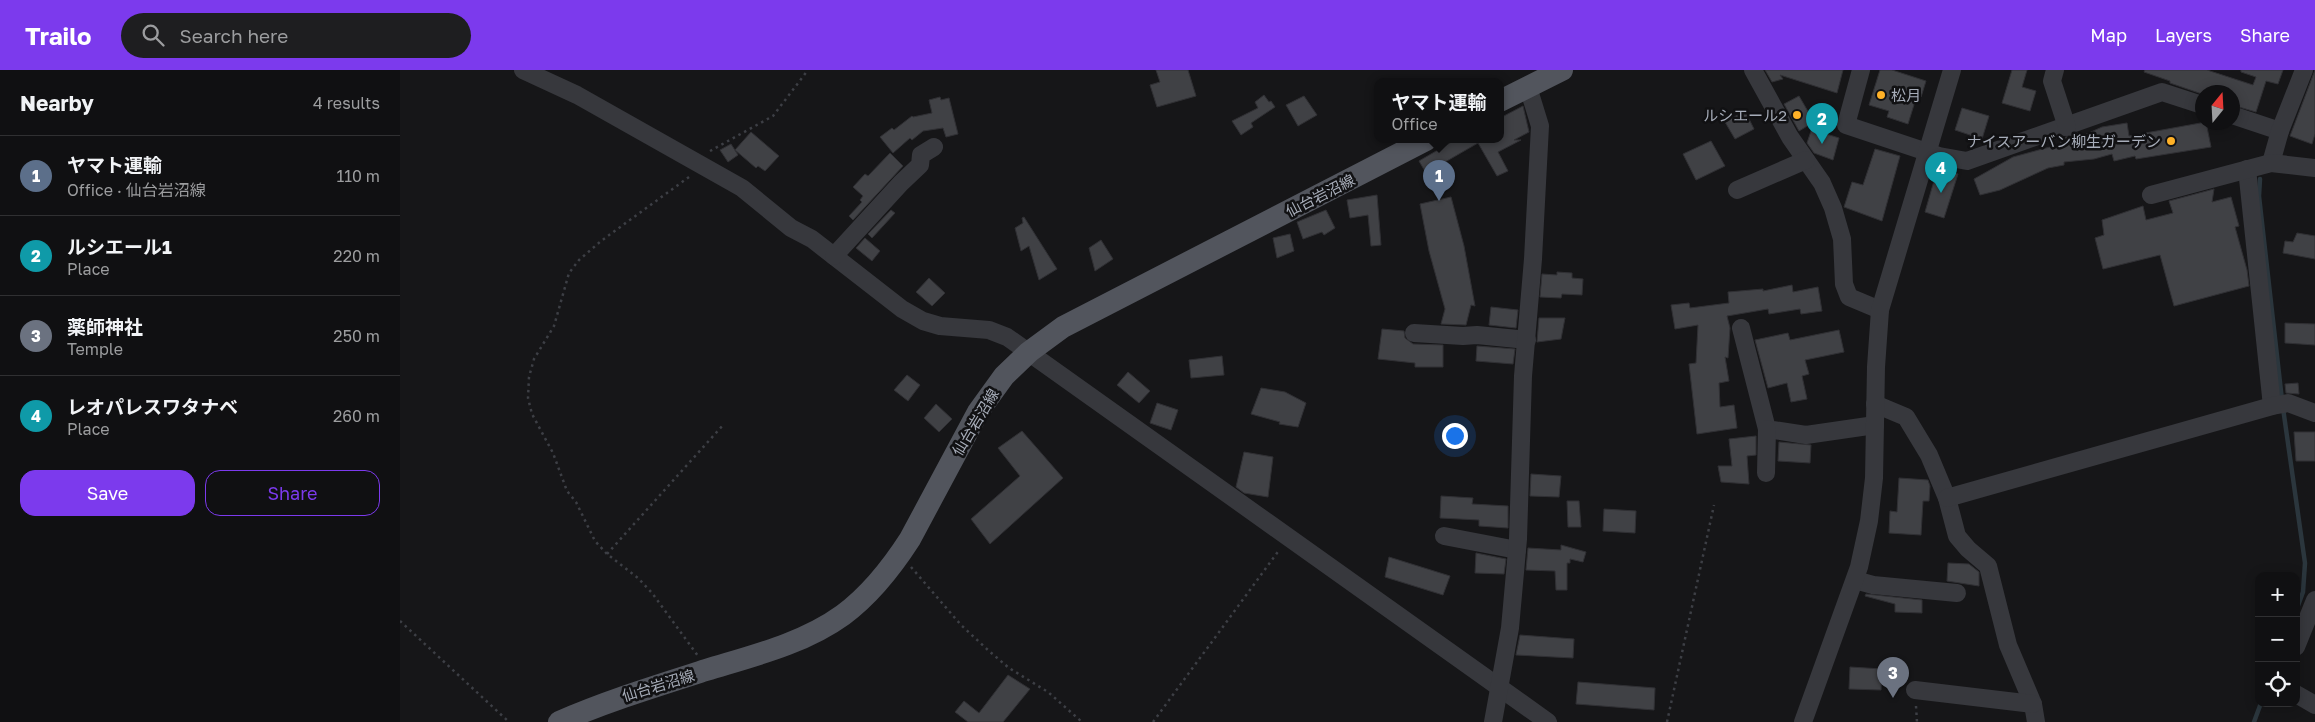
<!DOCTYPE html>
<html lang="en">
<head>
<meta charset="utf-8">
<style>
	body { margin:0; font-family:"Golos Text","Noto Sans JP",sans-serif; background:#1e1e20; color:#f1f3f6 }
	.controls { position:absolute; right:15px; bottom:15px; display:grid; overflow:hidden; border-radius:10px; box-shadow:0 2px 12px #0003 }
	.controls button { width:45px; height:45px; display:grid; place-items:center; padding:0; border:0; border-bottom:1px solid #303032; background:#101012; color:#f1f3f6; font:25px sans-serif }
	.compass { position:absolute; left:1795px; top:15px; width:45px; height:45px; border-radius:50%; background:#101012; box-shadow:0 2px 12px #0003; rotate:18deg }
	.you { position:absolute; left:1054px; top:365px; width:18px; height:18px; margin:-12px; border:4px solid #fff; border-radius:50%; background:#1a73e8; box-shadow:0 0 0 8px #1a73e833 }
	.badge { display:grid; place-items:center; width:32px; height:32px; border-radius:50%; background:#7c3aed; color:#fff; font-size:16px; font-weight:700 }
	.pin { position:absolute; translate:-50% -41px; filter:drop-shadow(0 1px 2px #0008) }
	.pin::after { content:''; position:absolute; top:26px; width:18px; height:15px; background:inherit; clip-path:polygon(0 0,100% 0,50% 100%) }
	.popup { position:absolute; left:974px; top:8px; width:130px; height:65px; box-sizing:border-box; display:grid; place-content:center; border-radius:10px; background:#101012; filter:drop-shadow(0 1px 4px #0005); font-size:16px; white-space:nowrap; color:#9c9d9f }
	.popup b { font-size:19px; color:#f1f3f6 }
	.popup::after { content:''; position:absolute; left:50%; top:100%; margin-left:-10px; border:10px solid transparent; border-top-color:#101012 }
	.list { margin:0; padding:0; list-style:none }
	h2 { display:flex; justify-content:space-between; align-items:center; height:65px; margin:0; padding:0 20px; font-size:21px }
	h2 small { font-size:16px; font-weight:400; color:#9c9d9f }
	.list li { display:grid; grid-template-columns:32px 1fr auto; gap:15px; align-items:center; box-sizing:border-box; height:80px; padding:0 20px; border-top:1px solid #303032 }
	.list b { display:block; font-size:19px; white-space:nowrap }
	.list p { margin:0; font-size:16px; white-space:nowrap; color:#9c9d9f }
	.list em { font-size:16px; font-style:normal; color:#9c9d9f }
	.actions { display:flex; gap:10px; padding:15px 20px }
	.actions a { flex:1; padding:11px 0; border:1px solid #7c3aed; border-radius:15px; text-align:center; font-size:18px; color:#7c3aed }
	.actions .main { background:#7c3aed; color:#fff }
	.icon { flex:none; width:28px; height:28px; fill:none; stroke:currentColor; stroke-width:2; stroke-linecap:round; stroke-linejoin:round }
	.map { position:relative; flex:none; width:1915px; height:652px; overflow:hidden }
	header { display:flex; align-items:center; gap:30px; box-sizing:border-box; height:70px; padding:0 25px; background:#7c3aed; color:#fff }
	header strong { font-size:24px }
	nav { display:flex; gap:28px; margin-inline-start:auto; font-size:18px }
	.search { width:350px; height:45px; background:#1e1e20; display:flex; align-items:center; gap:12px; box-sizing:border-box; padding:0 18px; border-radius:28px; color:#9c9d9f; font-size:19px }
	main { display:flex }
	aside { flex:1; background:#101012 }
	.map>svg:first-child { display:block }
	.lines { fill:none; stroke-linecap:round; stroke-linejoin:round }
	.stream { stroke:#2b363d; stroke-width:4.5 }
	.building { fill:#404145; stroke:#303034 }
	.path { stroke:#3d3f45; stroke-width:2.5; stroke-dasharray:2.5 4; stroke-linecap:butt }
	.minor { stroke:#37383d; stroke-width:18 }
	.major { stroke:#52555d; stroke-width:22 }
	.poi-dot { fill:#ffb127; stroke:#111113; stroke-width:2 }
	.labels { text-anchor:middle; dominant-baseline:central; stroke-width:5; stroke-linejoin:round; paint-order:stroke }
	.poi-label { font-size:15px; fill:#a7adb9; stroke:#111113; text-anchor:end }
	.street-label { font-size:15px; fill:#a7adb9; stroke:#111113 }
</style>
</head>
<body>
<header>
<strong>Trailo</strong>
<div class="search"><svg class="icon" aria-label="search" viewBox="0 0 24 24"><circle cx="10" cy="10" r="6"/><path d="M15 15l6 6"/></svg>Search here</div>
<nav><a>Map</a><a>Layers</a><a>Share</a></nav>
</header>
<main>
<aside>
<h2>Nearby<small>4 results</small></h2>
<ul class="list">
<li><span class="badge" style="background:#5c6f8a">1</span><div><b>ヤマト運輸</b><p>Office · 仙台岩沼線</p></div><em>110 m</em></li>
<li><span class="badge" style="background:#0f9aa8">2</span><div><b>ルシエール1</b><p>Place</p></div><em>220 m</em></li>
<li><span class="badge" style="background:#6b7280">3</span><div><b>薬師神社</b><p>Temple</p></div><em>250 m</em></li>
<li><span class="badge" style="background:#0f9aa8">4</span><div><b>レオパレスワタナベ</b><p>Place</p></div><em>260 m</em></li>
</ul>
<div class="actions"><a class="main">Save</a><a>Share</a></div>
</aside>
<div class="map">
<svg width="1915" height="652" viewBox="0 0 1915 652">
	<rect width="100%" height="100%" fill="#161618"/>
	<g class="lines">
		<g class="stream">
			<path d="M1860 109 1859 126 1882 330"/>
			<path d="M1883 338 1905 493 1903 522 1896 541"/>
			<path d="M1854 652 1861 633"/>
		</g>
	</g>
	<g class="building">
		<path d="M756 0H788L796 26 757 37 750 15 760 12Z"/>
		<path d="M1365 0H1443L1437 23 1380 5 1383 9 1372 12Z"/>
		<path d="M1480 0H1492L1526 11 1521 27 1517 25 1508 54 1487 47 1489 41 1469 35Z"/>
		<path d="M1612 0H1627L1622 17 1636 21 1630 41 1602 33Z"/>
		<path d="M1745 0H1807L1853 15 1856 7 1841 2V0H1883L1878 14 1866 11 1856 42 1832 35V22L1802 24 1770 13V11L1744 2Z"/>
		<path d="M1915 0V64L1912 74 1890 66Z"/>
		<path d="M864 25 869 32 871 31 875 37 851 53 853 57 841 65 832 51 858 38 855 32Z"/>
		<path d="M904 26 917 45 898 56 886 35Z"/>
		<path d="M1399 26 1420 62 1439 68 1433 90 1414 83 1407 73 1414 52 1399 61 1384 34Z"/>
		<path d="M540 27 541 30 549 28 558 64 546 67 543 58 523 61 512 70 510 68 493 83 480 67 492 58 494 60 512 46 513 47 532 43 529 30Z"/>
		<path d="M1123 36 1129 62 1114 70H1121L1098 82 1108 101 1097 106 1078 73 1026 103 1019 91 1055 70H1100V48Z"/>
		<path d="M1562 38 1589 46 1582 69 1555 60Z"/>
		<path d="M1345 41 1354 59 1335 69 1325 52Z"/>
		<path d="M1806 52 1811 77 1736 89 1735 86 1714 91 1712 84 1694 89 1664 92V95L1648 98 1600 120 1580 125 1574 109 1613 87 1661 74 1660 69 1678 63 1680 67 1702 57 1727 53 1729 66Z"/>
		<path d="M351 62 379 86 365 101 358 96 356 98 335 80Z"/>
		<path d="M1311 71 1325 96 1296 110 1283 84Z"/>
		<path d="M331 74 338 85 328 92 320 80Z"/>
		<path d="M1475 79 1500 86 1482 151 1444 137 1452 112 1463 115Z"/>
		<path d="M490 83 503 96 453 150 449 146 462 132 460 130 463 126 453 117 465 104 468 106Z"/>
		<path d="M1538 97 1558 104 1544 148 1525 142Z"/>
		<path d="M1814 119 1812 132 1831 127 1839 156 1835 157 1847 200 1849 216 1774 236 1760 185 1703 199 1695 168 1704 165 1702 150 1743 136 1746 150 1773 143 1769 131Z"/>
		<path d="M977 125 981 175 971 176 968 145 950 148 947 130Z"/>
		<path d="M1051 127 1064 176 1075 236 1071 235 1066 255 1041 254 1045 239 1029 181 1020 134Z"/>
		<path d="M491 140 495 143 472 168 468 164Z"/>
		<path d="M926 140 935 158 924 165 922 162 903 169 897 152Z"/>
		<path d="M624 147 657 199 639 210 629 176 621 181 615 158 623 153 622 148Z"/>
		<path d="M1897 163 1915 166V189L1883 183 1885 171 1893 172Z"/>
		<path d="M890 164 894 181 877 188 873 168Z"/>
		<path d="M465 168 480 181 472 191 456 178Z"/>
		<path d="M701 170 713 189 695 201 689 178Z"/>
		<path d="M1157 202 1172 203V208L1183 209 1182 225 1162 224 1161 228 1140 227 1142 204 1157 205Z"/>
		<path d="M529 208 545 223 532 236 516 222Z"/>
		<path d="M1392 215 1393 222 1418 217 1422 241 1401 244 1400 239 1369 244 1368 239 1327 246 1330 258 1328 288 1325 287 1329 311 1319 313 1320 337 1334 335 1337 358 1297 364 1289 294 1296 293 1298 255 1275 259 1271 235 1289 233 1290 238 1329 233 1328 222 1363 219V221Z"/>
		<path d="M1091 237 1118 240 1116 258 1089 255Z"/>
		<path d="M1139 248H1165L1161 269 1137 272Z"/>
		<path d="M1885 253 1915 254V275L1885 273Z"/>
		<path d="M982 259 1004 261 1005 268 1013 274 1043 275V297H1015V293L978 289Z"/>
		<path d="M1439 260 1444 282 1405 290 1409 304 1402 306 1407 329 1391 332 1387 313 1368 318 1355 270 1388 263 1390 270Z"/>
		<path d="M1077 276 1115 279 1113 294 1076 291Z"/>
		<path d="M822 286 824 305 791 308 789 290Z"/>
		<path d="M728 302 750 321 739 333 717 315Z"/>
		<path d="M507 305 520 315 508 331 494 320Z"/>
		<path d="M1898 313 1899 324 1886 323 1885 314Z"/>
		<path d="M861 318 885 322 906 333 898 357 879 354 880 352 851 344Z"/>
		<path d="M757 333 778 340 771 360 750 353Z"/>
		<path d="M536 334 552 349 539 362 524 348Z"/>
		<path d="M622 361 663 408 590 474 571 449 620 406 598 378Z"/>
		<path d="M1894 362H1915V391H1896Z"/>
		<path d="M1356 366V385L1347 386 1349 414 1321 412 1318 396H1332L1329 369Z"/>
		<path d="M1379 372 1411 375 1410 393 1378 391Z"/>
		<path d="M844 382 873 387 868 427 844 423 836 417Z"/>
		<path d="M1131 404 1161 406 1159 427 1130 426Z"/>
		<path d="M1499 408 1528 410 1530 416 1529 431H1523L1521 465 1489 463 1490 441 1497 442Z"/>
		<path d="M1041 426 1073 428 1072 434 1108 436V458L1079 456V450L1040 448Z"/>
		<path d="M1167 431H1179L1181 457H1168Z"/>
		<path d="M1204 439 1236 441 1235 463 1203 461Z"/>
		<path d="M1161 475 1186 482 1183 492 1170 489V493H1167V520H1156L1155 501 1126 500 1128 478 1161 480Z"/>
		<path d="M1076 483 1106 489 1104 504 1075 503Z"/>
		<path d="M989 487 1050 506 1043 525 985 507Z"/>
		<path d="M1548 493 1569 494 1579 502V516L1547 511Z"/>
		<path d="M1466 524 1522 530V543L1495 542V534L1465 526Z"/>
		<path d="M1120 565 1174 569 1173 588 1116 585Z"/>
		<path d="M1450 597 1482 599 1481 620 1449 619Z"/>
		<path d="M608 605 630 619 603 652H568L555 642 564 631 579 643Z"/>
		<path d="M1178 612 1255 618 1254 640 1176 634Z"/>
	</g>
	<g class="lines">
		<g class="path">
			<path d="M310 81 373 46 408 0"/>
			<path d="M289 107 201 171 179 190 169 203 154 256 134 289 129 307 128 328 132 344 153 383 167 421 176 432 195 471 207 484 238 508 252 523 298 586"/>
			<path d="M207 484 324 354"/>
			<path d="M511 497 561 555 589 581 609 598 648 622 682 652"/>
			<path d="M0 551 109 652"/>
			<path d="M1516 636 1517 652"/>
			<path d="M753 652 880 479"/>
			<path d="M1267 652 1314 435"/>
		</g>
		<g class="minor">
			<path d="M123 0 177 25 342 118 391 158 412 169 502 239 523 251 540 256 589 260 607 267 1148 652"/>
			<path d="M1353 0 1390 67 1422 113 1433 138 1442 169 1444 214 1449 227 1480 240"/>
			<path d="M1461 0 1446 55 1539 86 1567 91 1762 22 1802 35"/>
			<path d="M1655 0 1652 11 1667 57"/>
			<path d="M1832 45 1880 61"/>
			<path d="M1871 93 1880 61 1904 0"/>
			<path d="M1847 99 1872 336"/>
			<path d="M1337 120 1406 90"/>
			<path d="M1751 125 1871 93 1915 98"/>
			<path d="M434 186 501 113 520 95 521 85 534 77"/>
			<path d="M1341 258 1367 359 1406 365 1475 355"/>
			<path d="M1014 263 1063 266 1077 265 1127 270"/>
			<path d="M1475 334 1506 347 1529 385 1547 428 1557 466 1568 479 1588 496 1608 575 1633 634 1636 652"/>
			<path d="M1366 403 1367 359"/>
			<path d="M1547 428 1872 336 1888 333 1915 343"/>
			<path d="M1044 466 1117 480"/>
			<path d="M1455 510 1473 515 1557 523"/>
			<path d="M1896 577 1915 530"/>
			<path d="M1515 620 1633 634"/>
			<path d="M1896 624 1915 635"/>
			<path d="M1093 652 1110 558 1118 469 1123 306 1133 189 1140 56 1128 17"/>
			<path d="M1403 652 1459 497 1469 451 1474 408 1476 297 1480 240 1552 0"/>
		</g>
		<g class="major">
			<path d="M1100 31 1162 0"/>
			<path d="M159 652C207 631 256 616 306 600 352 586 403 574 443 545 470 525 492 497 510 469L578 342 604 306 629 282 663 257 1026 70"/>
		</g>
	</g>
	<g class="poi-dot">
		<circle cx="1481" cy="25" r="5"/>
		<circle cx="1397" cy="45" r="5"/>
		<circle cx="1771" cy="71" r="5"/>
	</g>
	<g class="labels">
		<g class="poi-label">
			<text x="1491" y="25" text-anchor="start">松月</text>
			<text x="1387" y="45">ルシエール2</text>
			<text x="1761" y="71">ナイスアーバン柳生ガーデン</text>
		</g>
		<g class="street-label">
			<text transform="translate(920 125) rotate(-27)">仙台岩沼線</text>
			<text transform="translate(575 352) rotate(-59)">仙台岩沼線</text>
			<text transform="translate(258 615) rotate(-17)">仙台岩沼線</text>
		</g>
	</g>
</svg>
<div class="controls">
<button>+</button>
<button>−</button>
<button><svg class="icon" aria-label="locate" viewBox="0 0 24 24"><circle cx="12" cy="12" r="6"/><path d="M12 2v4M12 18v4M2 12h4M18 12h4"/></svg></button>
</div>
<svg class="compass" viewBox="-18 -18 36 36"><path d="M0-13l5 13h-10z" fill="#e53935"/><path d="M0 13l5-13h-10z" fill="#9c9d9f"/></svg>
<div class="you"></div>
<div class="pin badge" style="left:1039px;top:131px;background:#5c6f8a">1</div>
<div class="popup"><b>ヤマト運輸</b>Office</div>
<div class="pin badge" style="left:1422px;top:74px;background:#0f9aa8">2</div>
<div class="pin badge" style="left:1493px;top:628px;background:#6b7280">3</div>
<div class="pin badge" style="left:1541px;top:123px;background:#0f9aa8">4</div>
</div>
</main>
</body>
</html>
